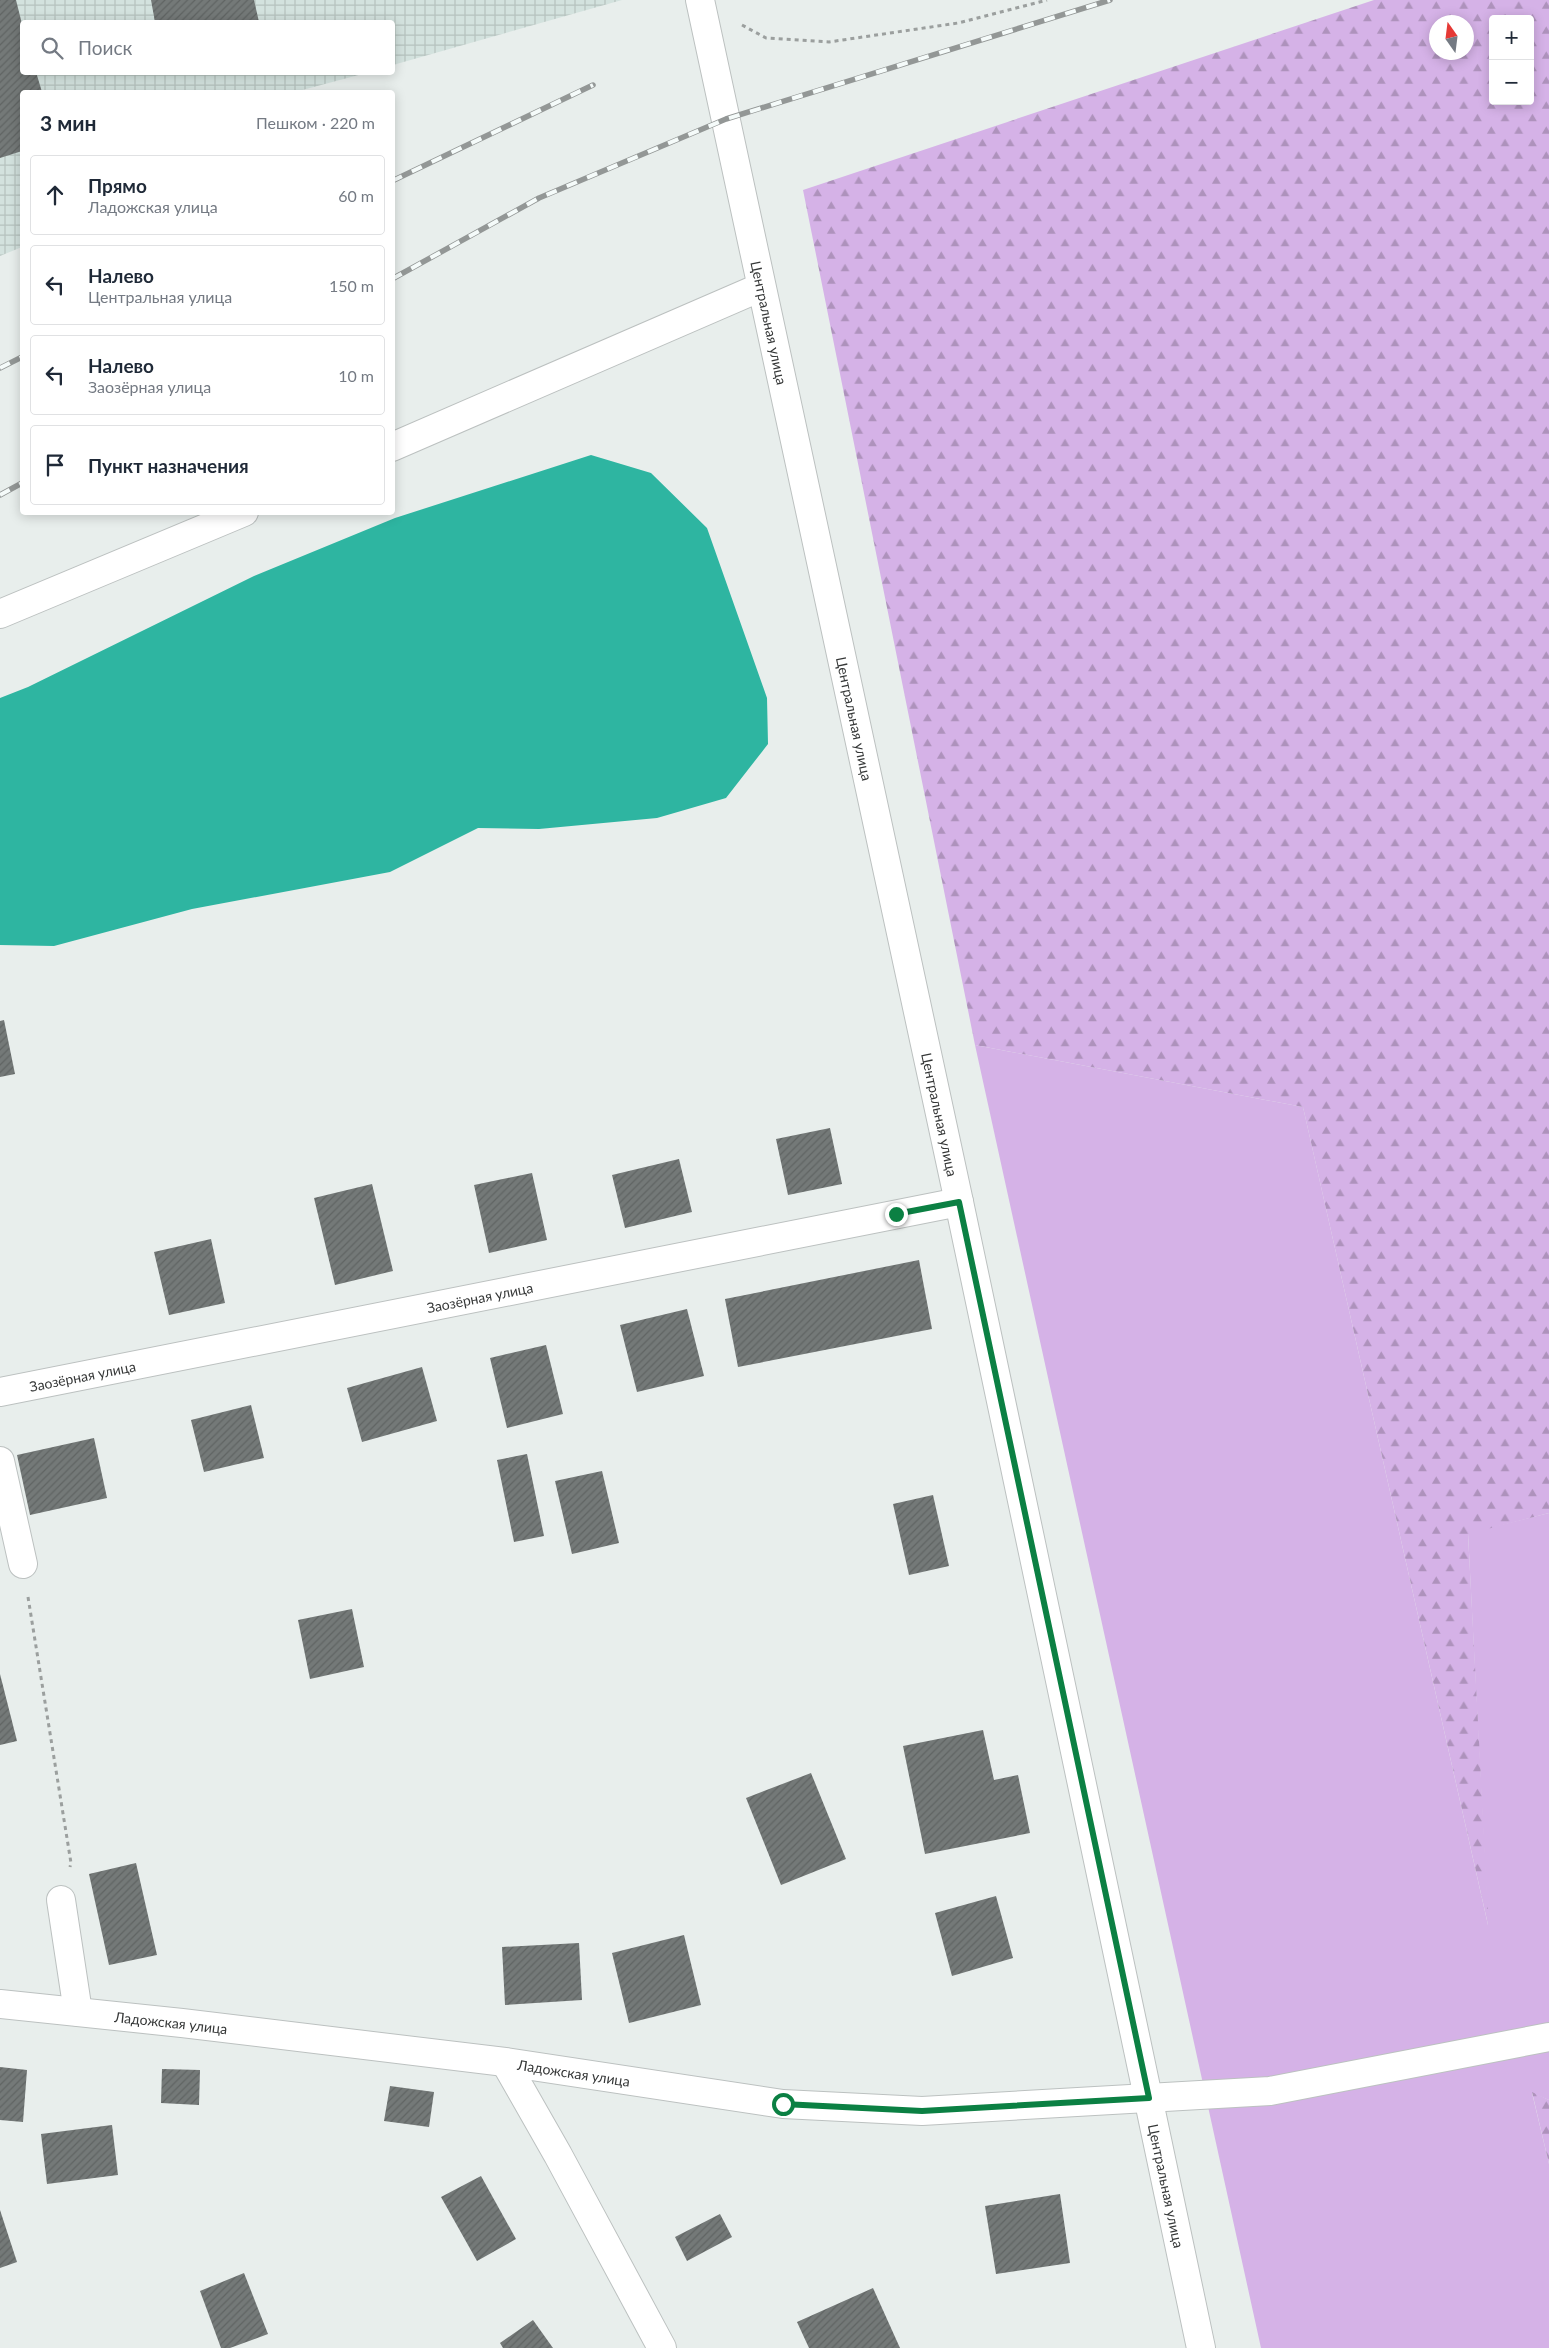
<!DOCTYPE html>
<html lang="ru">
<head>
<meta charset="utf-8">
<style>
	body { margin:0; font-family:Lato,sans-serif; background:#f6f6f7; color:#1f2937 }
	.controls { position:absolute; right:15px; top:15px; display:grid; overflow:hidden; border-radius:5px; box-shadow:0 2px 12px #0003 }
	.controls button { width:45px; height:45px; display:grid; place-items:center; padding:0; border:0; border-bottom:1px solid #e0e1e3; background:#fff; color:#1f2937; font:25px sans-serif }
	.compass { position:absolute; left:1429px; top:15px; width:45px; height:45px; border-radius:50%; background:#fff; box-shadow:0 2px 12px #0003; rotate:346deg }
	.stop { position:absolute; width:15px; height:15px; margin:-11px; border:4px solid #0b8043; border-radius:50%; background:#fff }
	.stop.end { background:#0b8043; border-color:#fff; box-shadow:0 1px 5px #0008 }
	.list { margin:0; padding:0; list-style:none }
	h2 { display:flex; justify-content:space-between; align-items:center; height:65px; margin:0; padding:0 20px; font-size:21px }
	h2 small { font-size:16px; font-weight:400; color:#747a83 }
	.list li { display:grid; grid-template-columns:32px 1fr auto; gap:15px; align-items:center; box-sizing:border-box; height:80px; margin:0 10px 10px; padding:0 10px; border:1px solid #e0e1e3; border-radius:5px }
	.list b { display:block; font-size:19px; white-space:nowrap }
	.list p { margin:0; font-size:16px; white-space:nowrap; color:#747a83 }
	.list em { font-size:16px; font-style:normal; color:#747a83 }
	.icon { flex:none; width:28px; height:28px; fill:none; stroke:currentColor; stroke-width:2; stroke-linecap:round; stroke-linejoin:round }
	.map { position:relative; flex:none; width:1549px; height:2348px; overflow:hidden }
	.search { position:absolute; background:#fff; box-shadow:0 2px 12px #0003; left:20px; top:20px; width:375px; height:55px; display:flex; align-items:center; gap:12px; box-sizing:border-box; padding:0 18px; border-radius:5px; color:#747a83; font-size:19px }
	.panel { position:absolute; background:#fff; box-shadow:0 2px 12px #0003; left:20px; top:90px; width:375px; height:425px; border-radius:5px }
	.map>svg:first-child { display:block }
	.industrial { fill:url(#industrial-grid) }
	.grass { fill:#d5b2e7 }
	.forest { fill:url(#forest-firs); fill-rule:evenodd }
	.water { fill:#2eb5a1 }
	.building { fill:url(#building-hatch) }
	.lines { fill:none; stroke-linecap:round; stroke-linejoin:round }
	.minor-casing { stroke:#bcc1c0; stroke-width:30 }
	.path { stroke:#9b9f9e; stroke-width:3; stroke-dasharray:4 4; stroke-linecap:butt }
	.minor { stroke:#fff; stroke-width:28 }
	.rail-casing { stroke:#939796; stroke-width:5.5 }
	.rail { stroke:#f5fbfa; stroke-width:4; stroke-dasharray:11; stroke-linecap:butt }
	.route { stroke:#0b8043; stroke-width:6 }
	.labels { text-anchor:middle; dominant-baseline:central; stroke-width:5; stroke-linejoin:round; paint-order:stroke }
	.street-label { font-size:14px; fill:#353737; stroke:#f5fbfa }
</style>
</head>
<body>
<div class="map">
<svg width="1549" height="2348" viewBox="0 0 1549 2348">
	<defs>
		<pattern id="industrial-grid" width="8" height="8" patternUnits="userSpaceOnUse" patternTransform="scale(1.25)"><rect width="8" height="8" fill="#d3e2de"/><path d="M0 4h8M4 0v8" fill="none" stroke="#b6c2bf"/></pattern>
		<pattern id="forest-firs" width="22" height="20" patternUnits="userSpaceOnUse" patternTransform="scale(1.25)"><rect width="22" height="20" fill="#d5b2e7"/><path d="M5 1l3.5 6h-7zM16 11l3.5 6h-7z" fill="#ae92bc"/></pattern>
		<pattern id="building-hatch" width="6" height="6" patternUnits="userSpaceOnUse" patternTransform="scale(1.25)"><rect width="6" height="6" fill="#747978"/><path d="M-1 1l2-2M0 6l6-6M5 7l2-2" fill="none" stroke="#606463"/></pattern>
	</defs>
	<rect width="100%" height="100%" fill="#e8eeec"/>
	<path class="industrial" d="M0 0H622L393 65 392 22H22V72L366 73 295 92H22V247L0 256Z"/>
	<path class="grass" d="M975 1045 1303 1107 1488 1925 1468 1533 1549 1513V2100L1532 2093 1549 2164V2348H1261Z"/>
	<g class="forest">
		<path d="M1374 0H1549V1513L1468 1534 1489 1929 1303 1107 975 1045 803 190ZM1493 19H1530V101H1493ZM1436 22H1466V52H1436Z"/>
		<path d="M1532 2092 1549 2100V2164Z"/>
	</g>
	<path class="water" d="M591 455 651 473 707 528 767 698 768 744 726 798 657 818 539 829 478 828 390 872 192 909 54 946 0 945V698L28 687 254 576 395 518Z"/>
	<g class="building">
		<path d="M0 0H16L22 24V72H36L42 92H22V151L0 158Z"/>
		<path d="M151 0H254L259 22H155Z"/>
		<path d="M4 1020 15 1074 0 1077V1021Z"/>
		<path d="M830 1128 842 1184 788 1195 776 1139Z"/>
		<path d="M679 1159 692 1212 625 1228 612 1175Z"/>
		<path d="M532 1173 547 1240 489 1253 474 1185Z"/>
		<path d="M372 1184 393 1271 335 1285 314 1198Z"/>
		<path d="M211 1239 225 1303 169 1315 154 1252Z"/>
		<path d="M919 1260 932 1329 738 1367 725 1299Z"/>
		<path d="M687 1309 704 1376 637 1392 620 1325Z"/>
		<path d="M546 1345 563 1414 507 1428 490 1358Z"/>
		<path d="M422 1367 437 1421 362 1442 347 1388Z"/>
		<path d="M251 1405 264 1458 204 1472 191 1420Z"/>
		<path d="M94 1438 107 1498 30 1515 17 1455Z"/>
		<path d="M527 1454 544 1536 514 1542 497 1460Z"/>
		<path d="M602 1471 619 1543 572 1554 555 1481Z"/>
		<path d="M933 1495 949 1566 909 1575 893 1504Z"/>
		<path d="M352 1609 364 1667 310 1679 298 1620Z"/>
		<path d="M0 1674 17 1741 0 1745Z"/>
		<path d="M983 1730 994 1780 1018 1775 1030 1833 925 1854 903 1746Z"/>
		<path d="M811 1773 846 1859 781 1885 746 1798Z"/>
		<path d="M136 1863 157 1955 109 1965 89 1874Z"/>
		<path d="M996 1896 1013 1958 952 1976 935 1913Z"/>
		<path d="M684 1935 701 2005 629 2023 612 1953Z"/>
		<path d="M579 1943 582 2000 505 2005 502 1947Z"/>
		<path d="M0 2067 27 2070 23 2122 0 2120Z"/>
		<path d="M162 2069 200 2070 199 2105 161 2103Z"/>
		<path d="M390 2086 434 2092 429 2127 384 2121Z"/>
		<path d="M112 2125 118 2175 47 2184 41 2134Z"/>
		<path d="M481 2176 516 2239 477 2261 441 2197Z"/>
		<path d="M1060 2194 1070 2263 996 2274 985 2206Z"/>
		<path d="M0 2210 17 2262 0 2268Z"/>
		<path d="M720 2214 732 2237 687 2261 675 2237Z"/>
		<path d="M244 2273 268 2334 230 2348H221L200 2291Z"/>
		<path d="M873 2288 900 2348H809L797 2322Z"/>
		<path d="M533 2320 553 2348H503L500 2343Z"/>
	</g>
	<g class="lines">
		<g class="minor-casing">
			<g id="minor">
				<path id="s1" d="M700 0 959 1202 1201 2348"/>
				<path d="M392 447 761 287"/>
				<path d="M0 614 244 512"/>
				<path id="s2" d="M0 1392 959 1202"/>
				<path d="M0 1461 23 1564"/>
				<path d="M61 1900 78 2012"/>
				<path id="s3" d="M0 2004 182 2023 505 2062 783 2104 922 2111 1270 2091 1549 2037"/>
				<path d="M505 2062 558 2155 662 2348"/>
			</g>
		</g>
		<g class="path">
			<path d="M742 25 766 38 829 42 958 23 1047 0"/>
			<path d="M28 1597 71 1863 70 1867"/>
		</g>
		<use href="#minor" class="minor"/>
		<g class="rail-casing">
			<g id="rail">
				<path d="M392 181 593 85"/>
				<path d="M392 279 539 198 726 119 1110 0"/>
				<path d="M0 368 22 357"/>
				<path d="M0 495 22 483"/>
			</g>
		</g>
		<use href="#rail" class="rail"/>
	</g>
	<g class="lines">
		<path class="route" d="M783 2104 922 2111 1149 2098 959 1202 896 1214"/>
	</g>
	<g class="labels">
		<g class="street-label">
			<text stroke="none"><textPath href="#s1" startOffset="330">Центральная улица</textPath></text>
			<text stroke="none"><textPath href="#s1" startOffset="735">Центральная улица</textPath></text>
			<text stroke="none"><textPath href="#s1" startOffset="1140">Центральная улица</textPath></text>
			<text stroke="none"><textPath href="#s2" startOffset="489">Заозёрная улица</textPath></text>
			<text stroke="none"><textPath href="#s2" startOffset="84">Заозёрная улица</textPath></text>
			<text stroke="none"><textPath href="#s3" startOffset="172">Ладожская улица</textPath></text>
			<text stroke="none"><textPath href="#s3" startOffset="578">Ладожская улица</textPath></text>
			<text stroke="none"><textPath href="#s1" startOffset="2235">Центральная улица</textPath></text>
		</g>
	</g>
</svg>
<div class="controls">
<button>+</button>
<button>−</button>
</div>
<svg class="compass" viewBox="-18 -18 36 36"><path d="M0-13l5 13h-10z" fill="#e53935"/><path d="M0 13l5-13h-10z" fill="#747a83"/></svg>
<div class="stop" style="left:783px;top:2104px"></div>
<div class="stop end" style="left:896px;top:1214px"></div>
<div class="search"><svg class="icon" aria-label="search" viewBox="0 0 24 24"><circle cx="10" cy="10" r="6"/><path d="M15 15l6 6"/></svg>Поиск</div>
<section class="panel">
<h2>3 мин<small>Пешком · 220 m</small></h2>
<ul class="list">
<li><svg class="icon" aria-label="ahead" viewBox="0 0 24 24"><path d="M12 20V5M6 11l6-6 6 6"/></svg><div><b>Прямо</b><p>Ладожская улица</p></div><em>60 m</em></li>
<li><svg class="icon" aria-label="left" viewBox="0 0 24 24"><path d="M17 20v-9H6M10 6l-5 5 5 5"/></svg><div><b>Налево</b><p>Центральная улица</p></div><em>150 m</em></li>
<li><svg class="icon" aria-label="left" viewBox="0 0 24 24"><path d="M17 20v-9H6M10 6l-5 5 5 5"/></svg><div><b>Налево</b><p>Заозёрная улица</p></div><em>10 m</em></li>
<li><svg class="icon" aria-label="arrive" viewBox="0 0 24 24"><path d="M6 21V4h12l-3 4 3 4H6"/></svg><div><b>Пункт назначения</b></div></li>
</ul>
</section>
</div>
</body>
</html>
